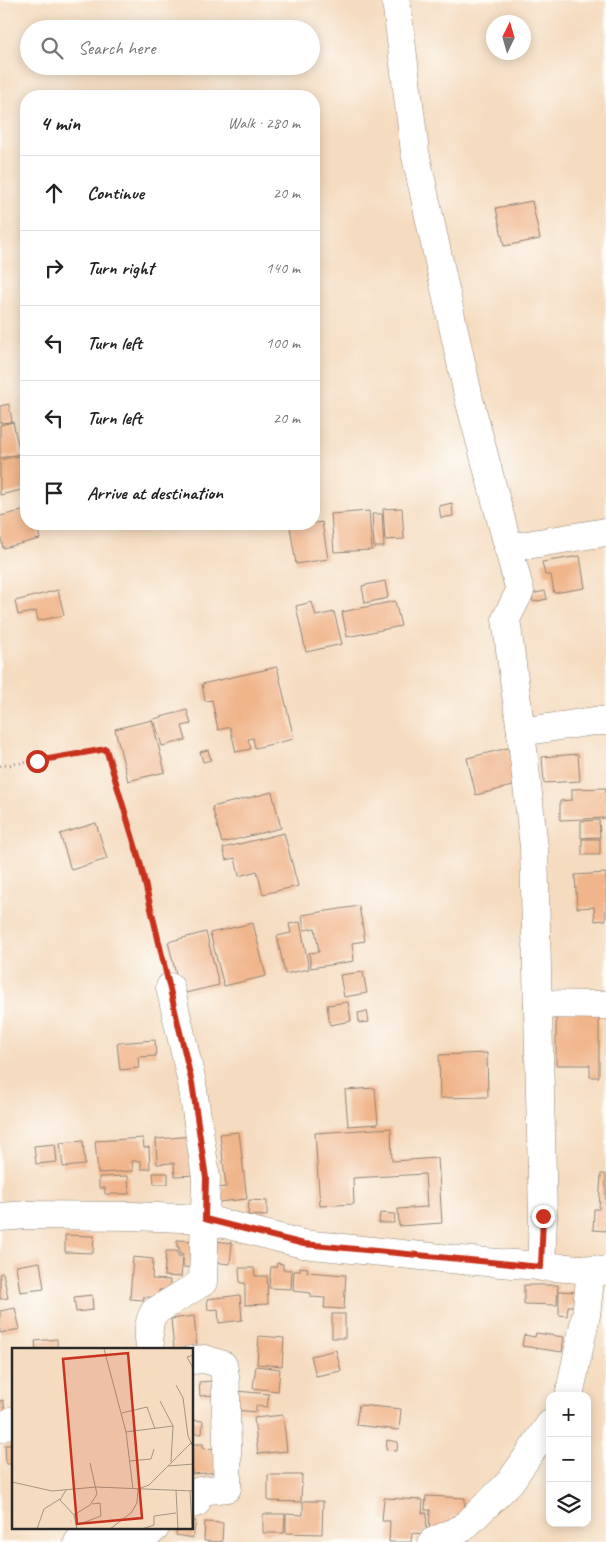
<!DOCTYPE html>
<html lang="en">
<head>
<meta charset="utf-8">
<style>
	body { margin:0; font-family:Caveat,sans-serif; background:#f6f6f6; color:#222 }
	.controls { position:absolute; right:15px; bottom:15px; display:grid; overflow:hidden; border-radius:10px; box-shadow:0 2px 12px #0003 }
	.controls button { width:45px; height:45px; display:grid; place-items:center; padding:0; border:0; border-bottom:1px solid #e0e0e0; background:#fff; color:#222; font:25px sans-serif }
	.compass { position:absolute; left:486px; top:15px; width:45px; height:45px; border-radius:50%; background:#fff; box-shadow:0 2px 12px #0003; rotate:5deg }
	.stop { position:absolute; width:15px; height:15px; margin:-11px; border:4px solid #c8321e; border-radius:50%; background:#fff }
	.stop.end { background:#c8321e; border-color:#fff; box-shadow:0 1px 5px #0008 }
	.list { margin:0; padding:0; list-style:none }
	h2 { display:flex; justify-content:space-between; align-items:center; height:65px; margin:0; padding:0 20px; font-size:21px }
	h2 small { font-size:16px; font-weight:400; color:#767676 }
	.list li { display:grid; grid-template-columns:32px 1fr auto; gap:15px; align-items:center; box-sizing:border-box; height:75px; padding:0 20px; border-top:1px solid #e0e0e0 }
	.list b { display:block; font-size:19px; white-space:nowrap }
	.list em { font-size:16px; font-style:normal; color:#767676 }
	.icon { flex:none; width:28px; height:28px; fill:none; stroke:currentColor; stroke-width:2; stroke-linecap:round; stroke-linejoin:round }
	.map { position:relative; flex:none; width:606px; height:1542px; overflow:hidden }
	.search { position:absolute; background:#fff; box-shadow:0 2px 12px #0003; left:20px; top:20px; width:300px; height:55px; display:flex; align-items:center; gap:12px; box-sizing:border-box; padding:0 18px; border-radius:28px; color:#767676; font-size:19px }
	.panel { position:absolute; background:#fff; box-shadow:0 2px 12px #0003; left:20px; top:90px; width:300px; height:440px; border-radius:20px }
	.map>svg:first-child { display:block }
	.building { fill:#f1b58b }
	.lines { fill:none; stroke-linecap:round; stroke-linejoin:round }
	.street-casing { stroke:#908375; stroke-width:29 }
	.secondary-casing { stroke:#908375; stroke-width:29 }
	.path { stroke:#908375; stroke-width:3; stroke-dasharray:1 4; stroke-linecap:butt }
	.street { stroke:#fff; stroke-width:28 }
	.secondary { stroke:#fff; stroke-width:28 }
	.route { stroke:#c8321e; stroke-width:6 }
	.inset-road { fill:none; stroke:#a49584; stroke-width:1 }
	.view { fill:#c8321e; fill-opacity:0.15; stroke:#c8321e; stroke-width:2.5 }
	.inset-edge { fill:none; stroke:#2b2b2b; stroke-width:2.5 }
</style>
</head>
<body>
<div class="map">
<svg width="606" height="1542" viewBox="0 0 606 1542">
	<rect width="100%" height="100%" fill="#fdfcf7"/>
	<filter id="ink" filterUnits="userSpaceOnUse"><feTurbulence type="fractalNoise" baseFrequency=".02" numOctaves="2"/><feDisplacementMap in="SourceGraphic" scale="10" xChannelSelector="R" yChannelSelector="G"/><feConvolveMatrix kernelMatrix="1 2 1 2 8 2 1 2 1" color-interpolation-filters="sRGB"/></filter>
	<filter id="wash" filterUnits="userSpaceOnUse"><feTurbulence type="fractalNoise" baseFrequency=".0096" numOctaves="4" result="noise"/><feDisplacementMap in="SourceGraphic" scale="20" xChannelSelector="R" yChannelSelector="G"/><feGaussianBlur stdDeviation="1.12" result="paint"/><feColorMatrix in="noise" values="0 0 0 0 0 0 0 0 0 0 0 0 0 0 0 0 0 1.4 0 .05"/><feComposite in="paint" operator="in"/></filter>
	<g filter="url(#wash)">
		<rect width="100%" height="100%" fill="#f5dbbf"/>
		<g id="blocks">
			<g class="building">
				<path d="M532 201 540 239 504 246 496 208Z"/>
				<path d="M9 404 12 422 0 423V406Z"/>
				<path d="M13 422 20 454 0 458V425Z"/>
				<path d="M23 455 26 469V489L0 495V460Z"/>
				<path d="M452 503 453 516 441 518 439 506Z"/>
				<path d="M402 508 404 539 385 540 383 509Z"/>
				<path d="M26 510V524H36L40 539 3 548 0 534V516Z"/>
				<path d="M369 511 372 550 334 552 331 514Z"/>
				<path d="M372 514H382L384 547H374Z"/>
				<path d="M322 522 328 559 296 564 290 527Z"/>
				<path d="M580 556 585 588 554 593 551 575H545L542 562Z"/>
				<path d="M385 581 388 598 365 603 362 586Z"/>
				<path d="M58 590 64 615 38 621 36 611 18 615 15 601Z"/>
				<path d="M545 591 547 599 533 602 532 594Z"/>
				<path d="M395 601 401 626 347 637 342 612Z"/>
				<path d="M312 602 316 616 334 612 342 644 306 652 296 606Z"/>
				<path d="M277 667 294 739 255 748 253 738 248 739 251 749 236 752 230 727 218 730 212 700 205 701 202 684Z"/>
				<path d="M187 710 191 724 182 726 186 740 162 746 154 719Z"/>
				<path d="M152 720 165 772 128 781 115 729Z"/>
				<path d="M508 748 517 785 476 795 467 758Z"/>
				<path d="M208 750 211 760 203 762 200 752Z"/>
				<path d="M578 754 580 781 544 783 542 757Z"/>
				<path d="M606 788V818L560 820V801L572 800V789Z"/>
				<path d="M272 792 281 828 222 843 212 807Z"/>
				<path d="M599 820 600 837 581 838V821Z"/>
				<path d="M96 823 107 859 71 870 60 834Z"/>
				<path d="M284 833 298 886 263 894 257 871 239 876 235 858 226 860 223 848Z"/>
				<rect x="582" y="839" width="18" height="16"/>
				<path d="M606 873V920L595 921 594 907 577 908 575 875Z"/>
				<path d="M359 906 365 941 352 943 354 961 311 968 309 953 319 952 315 928 304 930 302 915Z"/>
				<path d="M300 922 309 969 285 974 277 936 291 933 289 924Z"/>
				<path d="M253 923 266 976 224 986 210 933Z"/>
				<path d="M206 932 219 985 181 994 168 942Z"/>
				<path d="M363 972 367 993 344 997 340 975Z"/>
				<path d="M348 1002 351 1021 330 1025 327 1005Z"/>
				<path d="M367 1011 369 1022 359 1023 358 1013Z"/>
				<path d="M556 1011H599V1077H590V1065H556Z"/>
				<path d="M155 1040 156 1056 138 1057 139 1068 120 1070 117 1043Z"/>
				<path d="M487 1053 488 1097 440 1098 439 1055Z"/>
				<path d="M375 1088 378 1124 348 1126 345 1090Z"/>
				<path d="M391 1128 392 1161 438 1158 442 1223 399 1226 398 1209 427 1207 425 1174 353 1178 354 1204 320 1206 315 1133Z"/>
				<path d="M239 1132 247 1199 218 1202 217 1188 226 1187 220 1134Z"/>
				<path d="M195 1136 197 1175 175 1176 174 1163 157 1164 156 1139Z"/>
				<path d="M143 1138 144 1148 149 1147 150 1169H141V1161H132L133 1171 98 1173 95 1141Z"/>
				<path d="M83 1141 85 1165 63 1167 60 1143Z"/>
				<path d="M55 1144 57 1162 36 1164 34 1146Z"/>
				<path d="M153 1173H168V1184H154Z"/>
				<path d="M601 1174H606V1231L593 1230 594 1209H599Z"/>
				<path d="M128 1176 129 1194H105V1188H99V1177Z"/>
				<path d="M249 1200 267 1201V1216L248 1215Z"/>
				<path d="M380 1213 395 1214 394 1223H379Z"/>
				<path d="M65 1235 94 1236 93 1253 65 1252Z"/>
				<path d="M177 1240 198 1241 196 1268 183 1267V1258L181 1277 164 1276 166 1251H177V1256H183V1254H179V1247H177Z"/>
				<path d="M215 1241 232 1243 230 1264 213 1262Z"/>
				<path d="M133 1257 153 1259 152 1279 170 1280 169 1290H159V1297H143L144 1300 130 1299Z"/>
				<path d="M40 1262 44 1289 20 1292 16 1266Z"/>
				<path d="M277 1263 283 1264V1270H292L291 1289 269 1288 271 1267H276Z"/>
				<path d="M300 1267 308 1268 307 1272 346 1275 344 1309 324 1308 325 1298 311 1297V1293L293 1291 294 1271H300Z"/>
				<path d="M239 1268H254L255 1276H267L268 1304 245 1305V1283H240Z"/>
				<path d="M0 1273H3L8 1298 0 1299Z"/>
				<path d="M524 1285H558L557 1305 524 1304Z"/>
				<path d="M559 1291 580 1292V1306H568L567 1316 559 1315Z"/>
				<path d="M92 1295 93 1310 76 1312 74 1297Z"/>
				<path d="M240 1295 242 1320 219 1323 218 1309 208 1310 207 1299Z"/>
				<path d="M15 1308 20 1329 0 1333V1311Z"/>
				<rect x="332" y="1314" width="13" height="24"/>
				<path d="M194 1316 197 1347 174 1349 171 1319Z"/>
				<path d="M536 1333 564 1337 562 1352 522 1346 524 1335 535 1337Z"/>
				<path d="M259 1336 284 1338 282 1366 257 1364Z"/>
				<path d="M57 1339V1350H36L35 1341Z"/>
				<path d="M336 1350 341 1371 316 1376 311 1356Z"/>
				<path d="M256 1366 280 1369 278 1391 253 1388Z"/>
				<path d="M214 1381 215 1395 200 1396 199 1382Z"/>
				<path d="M236 1391 269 1394 267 1407 256 1406V1412L234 1410Z"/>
				<path d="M3 1400 7 1418 0 1420V1401Z"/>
				<path d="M359 1405 401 1409 399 1430 356 1425Z"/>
				<path d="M283 1415 287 1451 258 1454 254 1418Z"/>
				<path d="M192 1420 203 1421 202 1434 192 1433Z"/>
				<path d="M387 1440 398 1442 397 1451 386 1450Z"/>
				<path d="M192 1444H203V1449L216 1448 219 1472 192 1474Z"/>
				<path d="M5 1445H14V1464H6Z"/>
				<path d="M268 1475H302L301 1502 268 1501Z"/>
				<path d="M426 1496 465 1498 464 1516H452V1524L429 1533 430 1510H425Z"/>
				<path d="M384 1498 423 1500 422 1513H427L426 1534 412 1533 411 1542H389L390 1521H382Z"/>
				<path d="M303 1501H323L322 1534 286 1533V1514L303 1515Z"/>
				<path d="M263 1514H285L284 1533H263Z"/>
				<path d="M192 1520 196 1521 193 1538 176 1535 177 1528H192Z"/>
				<path d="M205 1522 223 1523 222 1542 204 1541Z"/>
			</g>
		</g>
	</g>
	<g filter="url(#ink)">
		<use href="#blocks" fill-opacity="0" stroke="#908375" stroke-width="1"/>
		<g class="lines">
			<g class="street-casing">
				<g id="street">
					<path d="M396 0 415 152 469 399 520 591 506 619 521 732"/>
					<path d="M508 548 606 532"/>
					<path d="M538 1004 606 1005"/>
					<path d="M541 1267 543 1216 534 847 521 732 594 721H606"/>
					<path d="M151 1350C148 1336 147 1324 154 1312L203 1282 206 1178 192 1083 170 987"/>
					<path d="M192 1360 205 1359 223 1365C227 1381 226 1397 226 1414 227 1439 228 1464 227 1488L200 1491 196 1503 192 1504"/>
					<path d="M569 1396 586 1315 591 1271"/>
					<path d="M0 1428 14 1420"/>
					<path d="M78 1542 118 1536 147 1535 155 1528"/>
					<path d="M432 1542 463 1528 510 1482 550 1424"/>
				</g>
			</g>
			<g class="secondary-casing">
				<path id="secondary" d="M0 1217 27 1215 132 1216 205 1219 303 1244 461 1260 606 1271"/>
			</g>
			<path class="path" d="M0 766 37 761 106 749 140 862 164 964"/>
			<use href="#street" class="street"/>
			<use href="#secondary" class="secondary"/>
		</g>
	</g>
	<g class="lines" filter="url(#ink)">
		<path class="route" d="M37 761 106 749 140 862 192 1083 206 1178 205 1219 304 1244 541 1267 543 1216"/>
	</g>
	<g transform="translate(12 1348)">
		<rect width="181" height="181" fill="#f5dbbf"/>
		<path class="inset-road" d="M92 1 114 84M181 20 175 9 182 7M164 37 171 50 176 88 182 101M148 53 161 78 159 114M110 65 135 59 143 81M118 113 139 111 142 101M156 118 182 116M0 134 40 143 84 139 182 143M121 141 114 84 161 78M54 142 48 152 62 167 65 181M164 142 166 181M178 143 180 181M62 167 78 157 85 146 78 115M65 177 89 168 88 155 80 156M25 181 32 161 48 151M98 181 119 165 125 155 126 141 137 137 182 92M130 181 142 177V168L164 165"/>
		<path class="view" d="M116 5 130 170 65 176 51 11Z"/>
		<rect width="181" height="181" class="inset-edge"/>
	</g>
</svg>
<div class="controls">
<button>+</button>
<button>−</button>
<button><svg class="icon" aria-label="layers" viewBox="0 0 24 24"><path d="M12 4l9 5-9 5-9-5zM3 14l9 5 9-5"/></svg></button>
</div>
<svg class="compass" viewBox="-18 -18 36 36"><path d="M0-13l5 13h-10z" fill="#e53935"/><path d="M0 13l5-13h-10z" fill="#767676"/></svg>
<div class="stop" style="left:37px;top:761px"></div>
<div class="stop end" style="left:543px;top:1216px"></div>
<div class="search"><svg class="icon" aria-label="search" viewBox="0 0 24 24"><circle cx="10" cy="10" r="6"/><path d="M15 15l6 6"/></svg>Search here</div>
<section class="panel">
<h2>4 min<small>Walk · 280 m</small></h2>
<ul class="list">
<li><svg class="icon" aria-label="ahead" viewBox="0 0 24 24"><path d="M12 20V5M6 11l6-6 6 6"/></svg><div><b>Continue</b></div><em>20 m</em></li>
<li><svg class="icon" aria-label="right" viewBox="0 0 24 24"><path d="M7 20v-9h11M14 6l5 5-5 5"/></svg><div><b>Turn right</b></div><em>140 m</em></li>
<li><svg class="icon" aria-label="left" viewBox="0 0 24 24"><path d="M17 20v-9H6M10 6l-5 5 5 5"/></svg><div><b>Turn left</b></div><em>100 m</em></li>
<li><svg class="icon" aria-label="left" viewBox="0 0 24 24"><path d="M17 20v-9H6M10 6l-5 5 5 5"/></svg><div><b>Turn left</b></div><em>20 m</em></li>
<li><svg class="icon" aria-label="arrive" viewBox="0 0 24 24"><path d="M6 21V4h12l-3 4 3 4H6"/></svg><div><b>Arrive at destination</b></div></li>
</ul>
</section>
</div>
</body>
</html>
